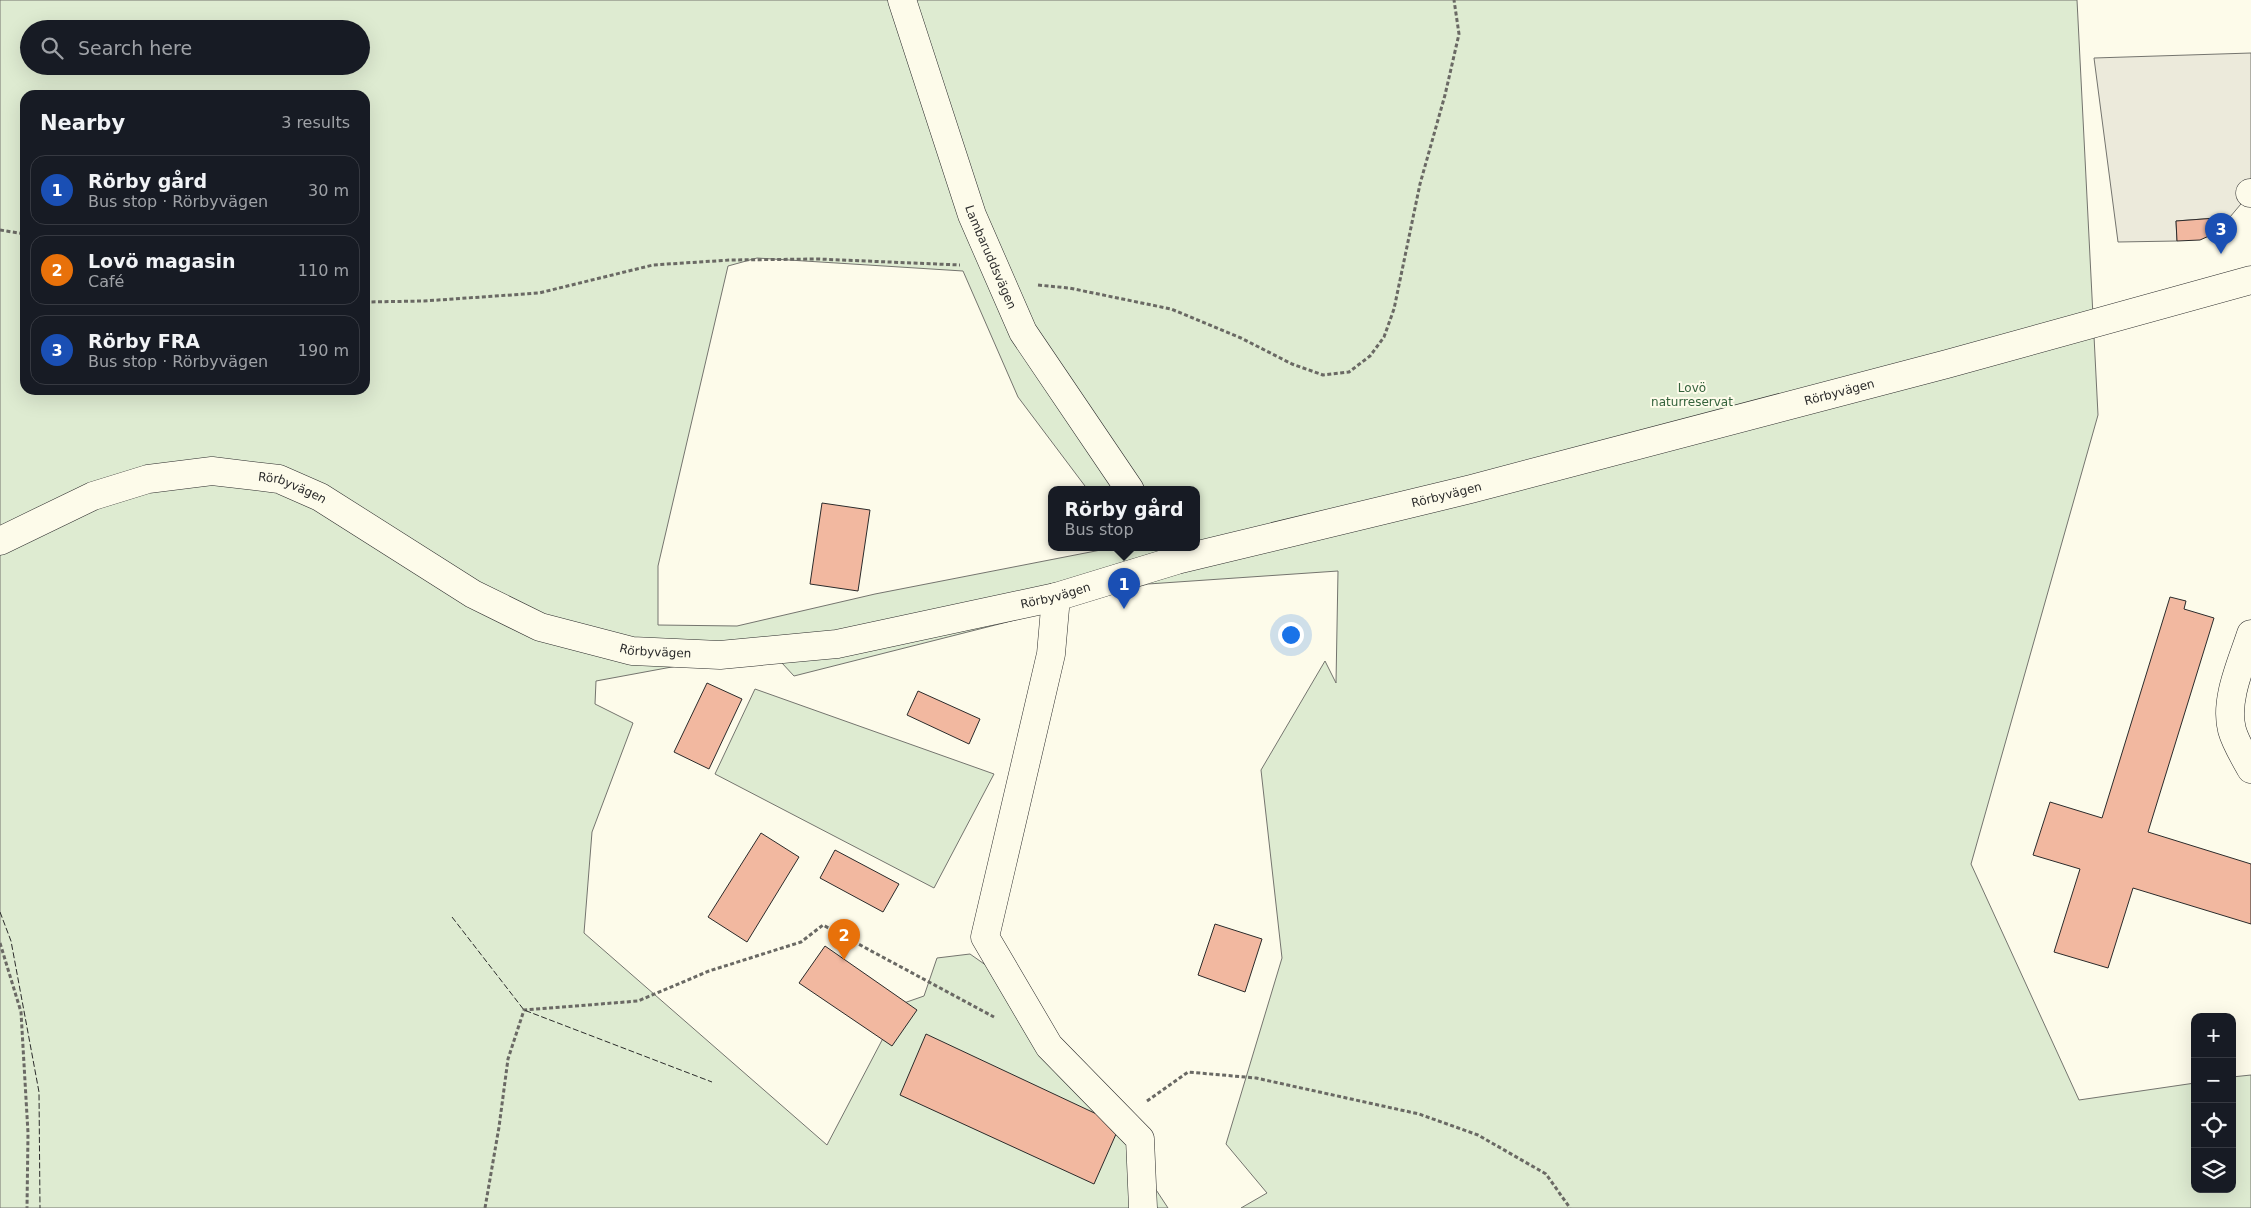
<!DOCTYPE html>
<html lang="en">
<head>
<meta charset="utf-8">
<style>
	body { margin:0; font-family:"DejaVu Sans",sans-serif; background:#20242c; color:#f1f3f6 }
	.controls { position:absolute; right:15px; bottom:15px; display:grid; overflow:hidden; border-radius:10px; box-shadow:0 5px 20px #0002 }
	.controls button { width:45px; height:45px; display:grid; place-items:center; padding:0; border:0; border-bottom:1px solid #363941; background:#171b24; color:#f1f3f6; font:25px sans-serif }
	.you { position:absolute; left:1290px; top:634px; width:18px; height:18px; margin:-12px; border:4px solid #fff; border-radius:50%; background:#1a73e8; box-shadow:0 0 0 8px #1a73e833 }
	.badge { display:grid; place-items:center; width:32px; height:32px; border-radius:50%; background:#0f766e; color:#fff; font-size:16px; font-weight:700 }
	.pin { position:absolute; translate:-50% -41px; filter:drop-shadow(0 1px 2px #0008) }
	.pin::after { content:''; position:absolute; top:26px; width:18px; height:15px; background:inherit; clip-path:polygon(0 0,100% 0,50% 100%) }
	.popup { position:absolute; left:1048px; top:486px; width:152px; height:65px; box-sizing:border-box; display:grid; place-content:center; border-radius:10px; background:#171b24; filter:drop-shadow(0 1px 4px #0005); font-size:16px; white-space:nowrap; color:#9ea1a6 }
	.popup b { font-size:19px; color:#f1f3f6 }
	.popup::after { content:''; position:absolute; left:50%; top:100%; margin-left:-10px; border:10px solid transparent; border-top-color:#171b24 }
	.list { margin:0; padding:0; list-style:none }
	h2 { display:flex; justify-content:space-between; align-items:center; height:65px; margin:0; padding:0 20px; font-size:21px }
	h2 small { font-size:16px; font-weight:400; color:#9ea1a6 }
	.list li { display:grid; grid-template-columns:32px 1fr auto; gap:15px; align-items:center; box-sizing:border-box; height:70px; margin:0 10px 10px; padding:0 10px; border:1px solid #363941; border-radius:15px }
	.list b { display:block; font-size:19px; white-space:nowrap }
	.list p { margin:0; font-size:16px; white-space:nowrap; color:#9ea1a6 }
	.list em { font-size:16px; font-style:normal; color:#9ea1a6 }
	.icon { flex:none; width:28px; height:28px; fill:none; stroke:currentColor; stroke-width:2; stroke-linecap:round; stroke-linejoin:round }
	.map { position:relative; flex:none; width:2251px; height:1208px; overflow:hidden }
	.search { position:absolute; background:#171b24; box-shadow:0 5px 20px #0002; left:20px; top:20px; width:350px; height:55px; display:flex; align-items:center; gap:12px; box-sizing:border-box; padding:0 18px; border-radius:28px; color:#9ea1a6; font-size:19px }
	.panel { position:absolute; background:#171b24; box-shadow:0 5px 20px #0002; left:20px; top:90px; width:350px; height:305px; border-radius:15px }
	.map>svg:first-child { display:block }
	.green { fill:#deebd1; stroke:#74746e; fill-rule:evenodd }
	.parking { fill:#eceadb; stroke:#74746e }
	.building { fill:#f2b8a0; stroke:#2b2b2b }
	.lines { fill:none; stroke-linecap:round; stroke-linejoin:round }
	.minor-casing { stroke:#2b2b2b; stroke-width:29 }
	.path { stroke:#6a6964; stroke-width:3; stroke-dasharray:4 2.5; stroke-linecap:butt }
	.minor { stroke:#fdfbea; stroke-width:28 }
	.fence { stroke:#2b2b2b; stroke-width:1; stroke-dasharray:6 2.5; stroke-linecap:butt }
	.labels { text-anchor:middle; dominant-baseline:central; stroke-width:4; stroke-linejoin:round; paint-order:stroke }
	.street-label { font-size:12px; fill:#2b2b2b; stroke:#fdfbea }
	.park-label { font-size:12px; fill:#34623c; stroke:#fdfbea }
</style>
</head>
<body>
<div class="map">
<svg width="2251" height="1208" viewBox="0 0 2251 1208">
	<rect width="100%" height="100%" fill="#fdfbea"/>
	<g class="green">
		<path d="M0 0H2077L2098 415 1971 864 2079 1100 2195 1083V1189H2232V1077L2251 1075V1208H1241L1267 1193 1226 1144 1282 958 1261 770 1325 661 1336 683 1338 571 1148 584 1023 618 794 676 769 649 596 681 595 704 633 723 592 832 584 933 827 1145 901 1004 924 996 937 958 970 954 997 973 1069 1057 1168 1208H0ZM29 29H361V66H29ZM25 95H365V390H25ZM757 258 963 271 1018 397 1088 490H1196V548H1111L875 594 737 626 658 625V566L728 266Z"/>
		<path d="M755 689 994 774 934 888 715 774Z"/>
	</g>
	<path class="parking" d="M2251 53V192L2230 217 2176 221 2177 241 2118 242 2094 58Z"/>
	<g class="building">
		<path d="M2230 217 2229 227 2200 240 2177 241 2176 221Z"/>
		<path d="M822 503 870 510 858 591 810 584Z"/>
		<path d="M2170 597 2186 601 2184 609 2214 618 2148 832 2251 864V924L2133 888 2108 968 2054 952 2080 869 2033 855 2050 802 2102 818Z"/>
		<path d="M707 683 742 699 709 769 674 752Z"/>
		<path d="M918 691 980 719 969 744 907 715Z"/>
		<path d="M761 833 799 857 747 942 708 917Z"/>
		<path d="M835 850 899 884 883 912 820 878Z"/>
		<path d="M1215 924 1262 939 1245 992 1198 975Z"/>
		<path d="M825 946 917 1010 892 1046 799 983Z"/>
		<path d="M926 1034 1120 1125 1094 1184 900 1095Z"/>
	</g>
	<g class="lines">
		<g class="minor-casing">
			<g id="minor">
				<path id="s1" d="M902 0 972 215 1023 332 1130 490"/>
				<path d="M2250 193H2251"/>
				<path id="s2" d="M0 541 93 496 148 479 212 471 279 479 320 497 473 594 540 627 632 651 720 655 837 644 1056 597 1177 560 1471 489 1947 364 2251 280"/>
				<path d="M1056 597 1051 654 985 937 1049 1046 1140 1139 1143 1208"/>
				<path d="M2251 634C2242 662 2224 700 2232 730 2236 744 2244 756 2251 769"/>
			</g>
		</g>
		<g class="path">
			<path d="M0 230 25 234"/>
			<path d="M1038 285 1069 288 1171 309 1241 338 1292 364 1323 375 1349 372 1370 356 1384 337 1394 309 1420 184 1445 95 1459 34 1454 0"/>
			<path d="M365 302 424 301 539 293 653 265 731 260 818 259 960 265"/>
			<path d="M0 943 21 1012 28 1133 27 1208"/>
			<path d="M1147 1101 1188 1072 1256 1078 1419 1114 1478 1135 1546 1174 1570 1208"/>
			<path d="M485 1208 499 1127 508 1059 524 1010 638 1001 709 971 801 942 823 925 994 1017"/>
		</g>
		<use href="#minor" class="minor"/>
		<g class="fence">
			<path d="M0 912 11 941 39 1092 40 1208"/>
			<path d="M452 917 524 1010 712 1082"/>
		</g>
	</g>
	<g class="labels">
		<g class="street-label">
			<text stroke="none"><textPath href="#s1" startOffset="272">Lambaruddsvägen</textPath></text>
			<text stroke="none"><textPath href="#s2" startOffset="1928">Rörbyvägen</textPath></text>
			<text stroke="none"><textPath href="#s2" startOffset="308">Rörbyvägen</textPath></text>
			<text stroke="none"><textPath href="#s2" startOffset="1522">Rörbyvägen</textPath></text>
			<text stroke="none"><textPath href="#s2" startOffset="1118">Rörbyvägen</textPath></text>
			<text stroke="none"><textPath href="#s2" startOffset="712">Rörbyvägen</textPath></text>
		</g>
		<g class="park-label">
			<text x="1692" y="388">Lovö<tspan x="1692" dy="14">naturreservat</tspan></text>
		</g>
	</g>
</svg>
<div class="controls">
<button>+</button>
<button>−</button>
<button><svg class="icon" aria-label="locate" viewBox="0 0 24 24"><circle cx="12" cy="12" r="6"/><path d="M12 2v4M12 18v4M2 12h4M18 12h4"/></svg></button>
<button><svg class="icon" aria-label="layers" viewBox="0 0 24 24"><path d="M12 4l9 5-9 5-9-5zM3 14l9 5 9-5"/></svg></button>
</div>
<div class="you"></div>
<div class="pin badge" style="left:1124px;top:609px;background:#1a4fb4">1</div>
<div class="popup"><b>Rörby gård</b>Bus stop</div>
<div class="pin badge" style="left:844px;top:960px;background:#e8710a">2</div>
<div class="pin badge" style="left:2221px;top:254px;background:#1a4fb4">3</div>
<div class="search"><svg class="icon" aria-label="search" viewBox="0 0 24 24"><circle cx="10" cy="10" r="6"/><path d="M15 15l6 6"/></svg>Search here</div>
<section class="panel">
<h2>Nearby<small>3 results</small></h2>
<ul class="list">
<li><span class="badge" style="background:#1a4fb4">1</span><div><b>Rörby gård</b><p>Bus stop · Rörbyvägen</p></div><em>30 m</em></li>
<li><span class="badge" style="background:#e8710a">2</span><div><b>Lovö magasin</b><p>Café</p></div><em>110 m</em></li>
<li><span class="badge" style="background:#1a4fb4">3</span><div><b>Rörby FRA</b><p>Bus stop · Rörbyvägen</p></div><em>190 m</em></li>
</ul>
</section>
</div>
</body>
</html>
